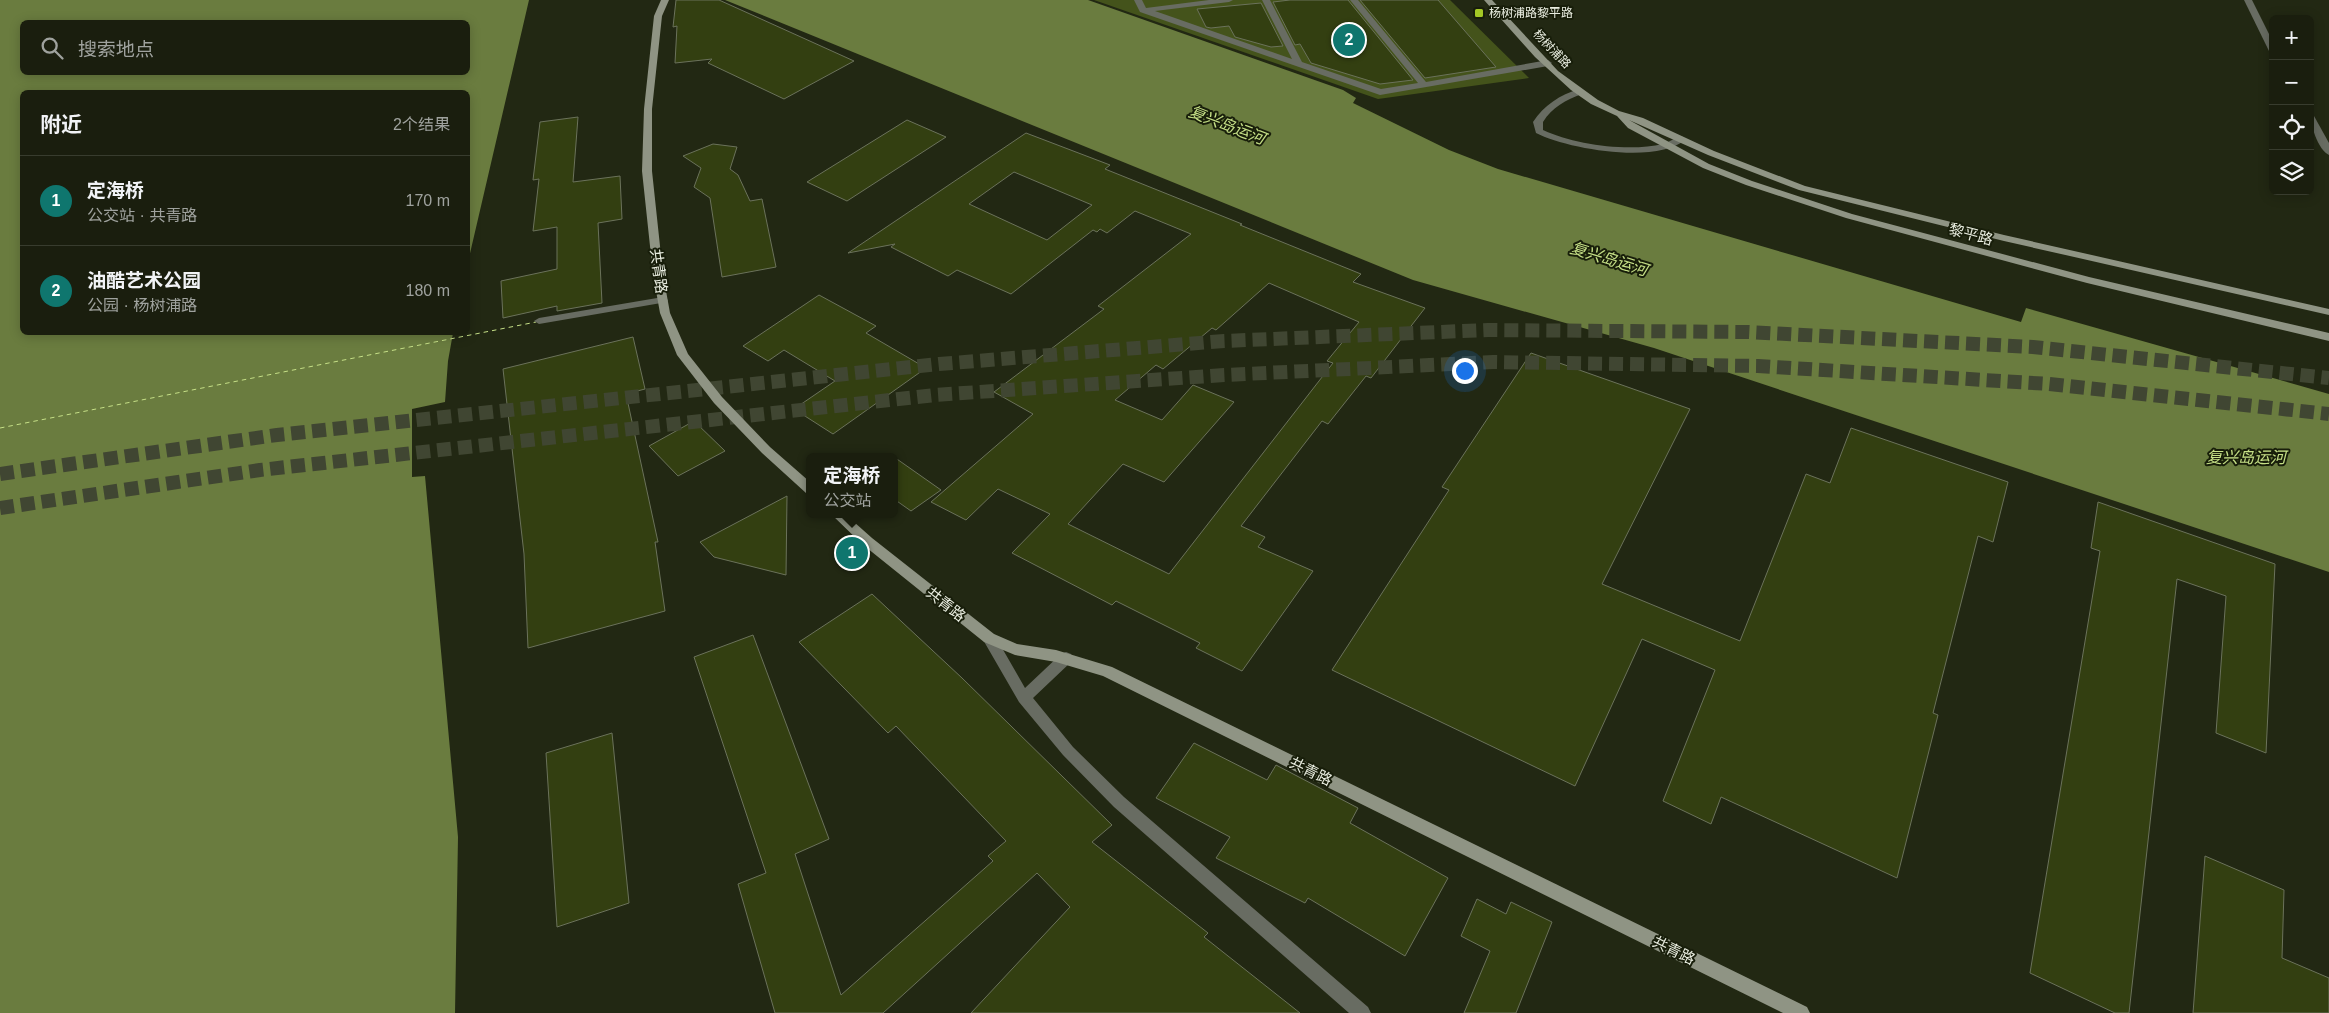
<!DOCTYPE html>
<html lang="zh">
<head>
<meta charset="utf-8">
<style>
	body { margin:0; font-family:Helvetica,"Noto Sans SC",sans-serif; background:#272b1c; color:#f1f3f6 }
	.controls { position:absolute; right:15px; top:15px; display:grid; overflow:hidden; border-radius:8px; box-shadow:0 2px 12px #0003 }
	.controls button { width:45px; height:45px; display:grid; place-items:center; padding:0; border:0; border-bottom:1px solid #383c2e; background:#1a1e0e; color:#f1f3f6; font:25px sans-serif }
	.you { position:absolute; left:1464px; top:370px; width:18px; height:18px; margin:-12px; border:4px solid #fff; border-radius:50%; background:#1a73e8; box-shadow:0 0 0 8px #1a73e833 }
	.badge { display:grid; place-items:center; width:32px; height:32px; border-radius:50%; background:#0f766e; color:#fff; font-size:16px; font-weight:700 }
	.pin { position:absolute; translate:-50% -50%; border:2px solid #fff; box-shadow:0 1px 5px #0006 }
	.popup { position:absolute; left:806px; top:453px; width:92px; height:65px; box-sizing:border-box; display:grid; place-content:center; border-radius:8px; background:#1a1e0e; filter:drop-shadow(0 1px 4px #0005); font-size:16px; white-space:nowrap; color:#9fa29e }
	.popup b { font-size:19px; color:#f1f3f6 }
	.popup::after { content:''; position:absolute; left:50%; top:100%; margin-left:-10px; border:10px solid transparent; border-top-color:#1a1e0e }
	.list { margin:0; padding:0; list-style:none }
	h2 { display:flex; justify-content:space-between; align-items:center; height:65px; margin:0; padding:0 20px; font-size:21px }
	h2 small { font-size:16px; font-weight:400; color:#9fa29e }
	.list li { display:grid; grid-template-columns:32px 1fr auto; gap:15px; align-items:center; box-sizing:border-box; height:90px; padding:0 20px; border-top:1px solid #383c2e }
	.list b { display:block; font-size:19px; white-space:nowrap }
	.list p { margin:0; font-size:16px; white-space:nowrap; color:#9fa29e }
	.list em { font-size:16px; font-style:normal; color:#9fa29e }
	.icon { flex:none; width:28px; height:28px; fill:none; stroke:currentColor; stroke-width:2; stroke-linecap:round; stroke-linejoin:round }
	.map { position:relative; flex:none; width:2329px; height:1013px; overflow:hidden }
	.search { position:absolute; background:#1a1e0e; box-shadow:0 2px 12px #0003; left:20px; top:20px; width:450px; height:55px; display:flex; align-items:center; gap:12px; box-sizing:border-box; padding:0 18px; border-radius:8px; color:#9fa29e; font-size:19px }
	.panel { position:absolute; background:#1a1e0e; box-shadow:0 2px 12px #0003; left:20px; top:90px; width:450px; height:245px; border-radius:8px }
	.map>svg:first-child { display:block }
	.green { fill:#44531b }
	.water { fill:#6a7c3f; fill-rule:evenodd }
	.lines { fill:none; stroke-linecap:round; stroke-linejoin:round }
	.ferry { stroke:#c6e087; stroke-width:1; stroke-dasharray:4.5 4; stroke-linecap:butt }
	.building { fill:#333f11; stroke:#6b725b; fill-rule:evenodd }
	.highway-tunnel { stroke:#404632; stroke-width:14; stroke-dasharray:14 7; stroke-linecap:butt }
	.lane { fill:#686c62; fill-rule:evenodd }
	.street { fill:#686c62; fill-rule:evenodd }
	.secondary { fill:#8f9484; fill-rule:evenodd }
	.poi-dot { fill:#a4c825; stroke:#181e0a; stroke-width:2 }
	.labels { text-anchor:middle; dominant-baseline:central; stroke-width:4; stroke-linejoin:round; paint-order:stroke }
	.far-poi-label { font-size:12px; fill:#e9ede0; stroke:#181e0a; text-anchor:start }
	.far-street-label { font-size:12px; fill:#e9ede0; stroke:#181e0a }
	.street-label { font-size:15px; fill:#e9ede0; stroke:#181e0a }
	.water-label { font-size:16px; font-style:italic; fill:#c6e087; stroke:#181e0a }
</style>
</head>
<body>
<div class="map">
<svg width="2329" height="1013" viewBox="0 0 2329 1013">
	<rect width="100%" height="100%" fill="#222813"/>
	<path class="green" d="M1094 0H1450L1529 78 1378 99Z"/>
	<g class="water">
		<path d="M0 0H529L468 262V92H22V332L453 333 448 361 445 402 412 409V477L425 476 458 837 455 1013H0ZM22 22H468V72H22Z"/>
		<path d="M725 0H1088L1343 90 1356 98 1353 103 1449 150 1498 169 2021 322 2026 308 2329 394V572L1654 348 1413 280Z"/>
	</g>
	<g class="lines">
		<path class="ferry" d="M0 428 536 322"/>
	</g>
	<g class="building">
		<path d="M676 0H719L854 61 784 99 708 63 712 59 675 63 677 26 673 27Z"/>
		<path d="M1290 0H1348L1413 80 1380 84 1311 63 1300 44 1295 45 1273 2Z"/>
		<path d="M1360 0H1438L1496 67 1425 78Z"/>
		<path d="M1261 3 1283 46 1271 47 1235 37 1229 26 1211 28 1206 27 1197 9Z"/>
		<path d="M578 117 573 182 620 176 622 219 598 223 602 303 557 311V306L503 318 501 281 557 269V227L533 231 539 179 533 180 540 122Z"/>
		<path d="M907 120 946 137 847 201 807 182Z"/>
		<path d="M1026 133 1110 165 1105 169 1242 224 1240 225 1361 274 1353 282 1425 308 1371 378 1366 376 1328 424 1322 421 1241 526 1265 537 1258 547 1313 571 1242 671 1196 648 1200 643 1116 601 1112 605 1012 553 1050 514 998 489 966 520 931 502 1033 414 994 392 1104 309 1098 306 1191 234 1135 211 1107 233 1100 229 1097 232 1093 230 1011 294 957 270 948 276 891 247 895 244 848 253ZM1014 172 1092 205 1047 240 969 204ZM1269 283 1359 322 1327 361 1333 363 1169 574 1068 524 1123 464 1164 482 1234 402 1193 385 1162 420 1115 400 1156 365 1163 369 1212 328 1216 330Z"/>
		<path d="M713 144 737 147 730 169 738 175 750 201 762 199 776 267 722 277 710 198 694 187 701 168 683 156Z"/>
		<path d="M819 295 876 326 866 333 926 368 833 434 794 409 835 381 784 350 768 361 743 346Z"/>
		<path d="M633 337 645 389 626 394 658 542H655L665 611 528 648 524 554 503 369Z"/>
		<path d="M1531 353 1690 409 1602 584 1740 641 1806 474 1830 483 1851 428 2008 482 1993 542 1978 536 1933 713 1938 715 1897 878 1721 797 1711 824 1663 801 1715 670 1642 639 1575 786 1332 670 1449 490 1442 487Z"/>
		<path d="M694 421 725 451 678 476 649 446Z"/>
		<path d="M894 457 941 490 911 511 894 499Z"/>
		<path d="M787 496 786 575 714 557 700 542Z"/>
		<path d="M2098 502 2275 564 2266 753 2216 733 2226 596 2177 579 2129 1013H2115L2030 973 2100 551 2091 548Z"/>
		<path d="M872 594 962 678 1112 825 1092 842 1208 933 1204 937 1300 1013H971L1070 907 1037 873 883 1013H775L738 884 766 873 694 657 753 635 829 839 795 854 841 995 993 861 988 856 1006 841 896 726 888 733 799 642Z"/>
		<path d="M612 733 629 903 557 927 546 753Z"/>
		<path d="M1194 743 1267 780 1276 765 1358 808 1350 823 1448 878 1405 956 1308 898 1305 903 1216 858 1230 837 1156 798Z"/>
		<path d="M2205 856 2284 890 2282 958 2329 978V1013H2193Z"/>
		<path d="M1477 899 1506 914 1511 902 1552 922 1516 1013H1464L1490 951 1461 936Z"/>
	</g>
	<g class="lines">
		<g class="highway-tunnel">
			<path d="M0 474 277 435 939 364 1224 341 1488 330 1748 332 2033 347 2329 378"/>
			<path d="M0 508 260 470 935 395 1224 375 1493 362 1758 366 2049 384 2329 414"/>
		</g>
		<g class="lane">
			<path d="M1579 89 1582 90V94C1566 100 1552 107 1543 122V130C1575 145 1629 152 1663 144 1669 142 1675 138 1681 136L1686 139C1658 165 1567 149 1536 133L1533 122C1544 105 1560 95 1579 89Z"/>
			<path d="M663 297 668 300 667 302 539 324 534 321 539 318Z"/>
			<path d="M989 633 994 634 1025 688 1061 654 1066 652 1071 654 1073 658 1071 662 1033 698 1073 747 1124 797 1368 1007 1371 1013H1349L1114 807 1063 755 1019 702 982 638 984 634Z"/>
		</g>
		<g class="street">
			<path d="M1134 0H1142L1146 8 1209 0H1233L1229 2 1155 11 1292 59 1262 0H1270L1302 62 1381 89 1418 83 1350 0H1358L1426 82 1548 60 1552 63 1548 66 1380 95 1140 12Z"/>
			<path d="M2244 0H2252L2273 42V53L2269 51Z"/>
			<path d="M2310 113 2314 116 2329 143V155C2318 150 2310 124 2310 113Z"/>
		</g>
		<g class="secondary">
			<path d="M661 0H669L662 16 652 109V171L663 274 670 313 688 354 722 397 770 447 810 482V494L806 493 762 453 714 403 677 355 660 313 653 274 642 171 644 109 654 16Z"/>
			<path d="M1484 0H1492L1558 71 1598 100 1619 111 1643 118 1714 151 1805 186 2004 235 2329 309V315L2004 241 1799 190 1708 155 1629 120 1709 164 1752 181 1852 214 2089 277 2329 333V341L2087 283 1846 218 1746 185 1703 168 1628 128 1617 116 1591 104 1571 90 1535 57Z"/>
			<path d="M831 514H845L872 538 994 634 1017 644 1056 650 1112 667 1807 1007 1810 1013H1783L1103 676 1056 662 1015 655 984 642 862 544Z"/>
		</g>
	</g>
	<rect class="poi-dot" x="1474" y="8" width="10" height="10" rx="2.5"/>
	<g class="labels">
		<g class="far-poi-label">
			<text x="1489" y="13">杨树浦路黎平路</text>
		</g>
		<g class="far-street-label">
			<text transform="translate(1552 49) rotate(46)">杨树浦路</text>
		</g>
		<g class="street-label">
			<text transform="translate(1971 234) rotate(15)">黎平路</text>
			<text transform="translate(659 271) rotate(82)">共青路</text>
			<text transform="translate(946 604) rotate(38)">共青路</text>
			<text transform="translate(1311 771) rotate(26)">共青路</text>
			<text transform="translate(1674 950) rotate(26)">共青路</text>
		</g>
		<g class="water-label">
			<text transform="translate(1227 125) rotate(21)">复兴岛运河</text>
			<text transform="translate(1609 259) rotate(17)">复兴岛运河</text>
			<text x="2246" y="457">复兴岛运河</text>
		</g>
	</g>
</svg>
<div class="controls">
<button>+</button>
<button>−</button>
<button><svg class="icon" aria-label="locate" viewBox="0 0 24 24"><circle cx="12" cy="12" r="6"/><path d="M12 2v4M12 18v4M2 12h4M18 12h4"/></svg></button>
<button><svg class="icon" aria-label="layers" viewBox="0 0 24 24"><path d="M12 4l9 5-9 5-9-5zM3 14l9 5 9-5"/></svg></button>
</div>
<div class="you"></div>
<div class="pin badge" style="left:852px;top:553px">1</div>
<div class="popup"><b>定海桥</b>公交站</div>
<div class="pin badge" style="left:1349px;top:40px">2</div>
<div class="search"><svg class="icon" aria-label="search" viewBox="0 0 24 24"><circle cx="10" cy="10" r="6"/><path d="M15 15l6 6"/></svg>搜索地点</div>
<section class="panel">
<h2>附近<small>2个结果</small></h2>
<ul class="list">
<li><span class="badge">1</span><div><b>定海桥</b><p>公交站 · 共青路</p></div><em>170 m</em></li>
<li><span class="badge">2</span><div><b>油酷艺术公园</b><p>公园 · 杨树浦路</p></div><em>180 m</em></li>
</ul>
</section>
</div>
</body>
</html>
